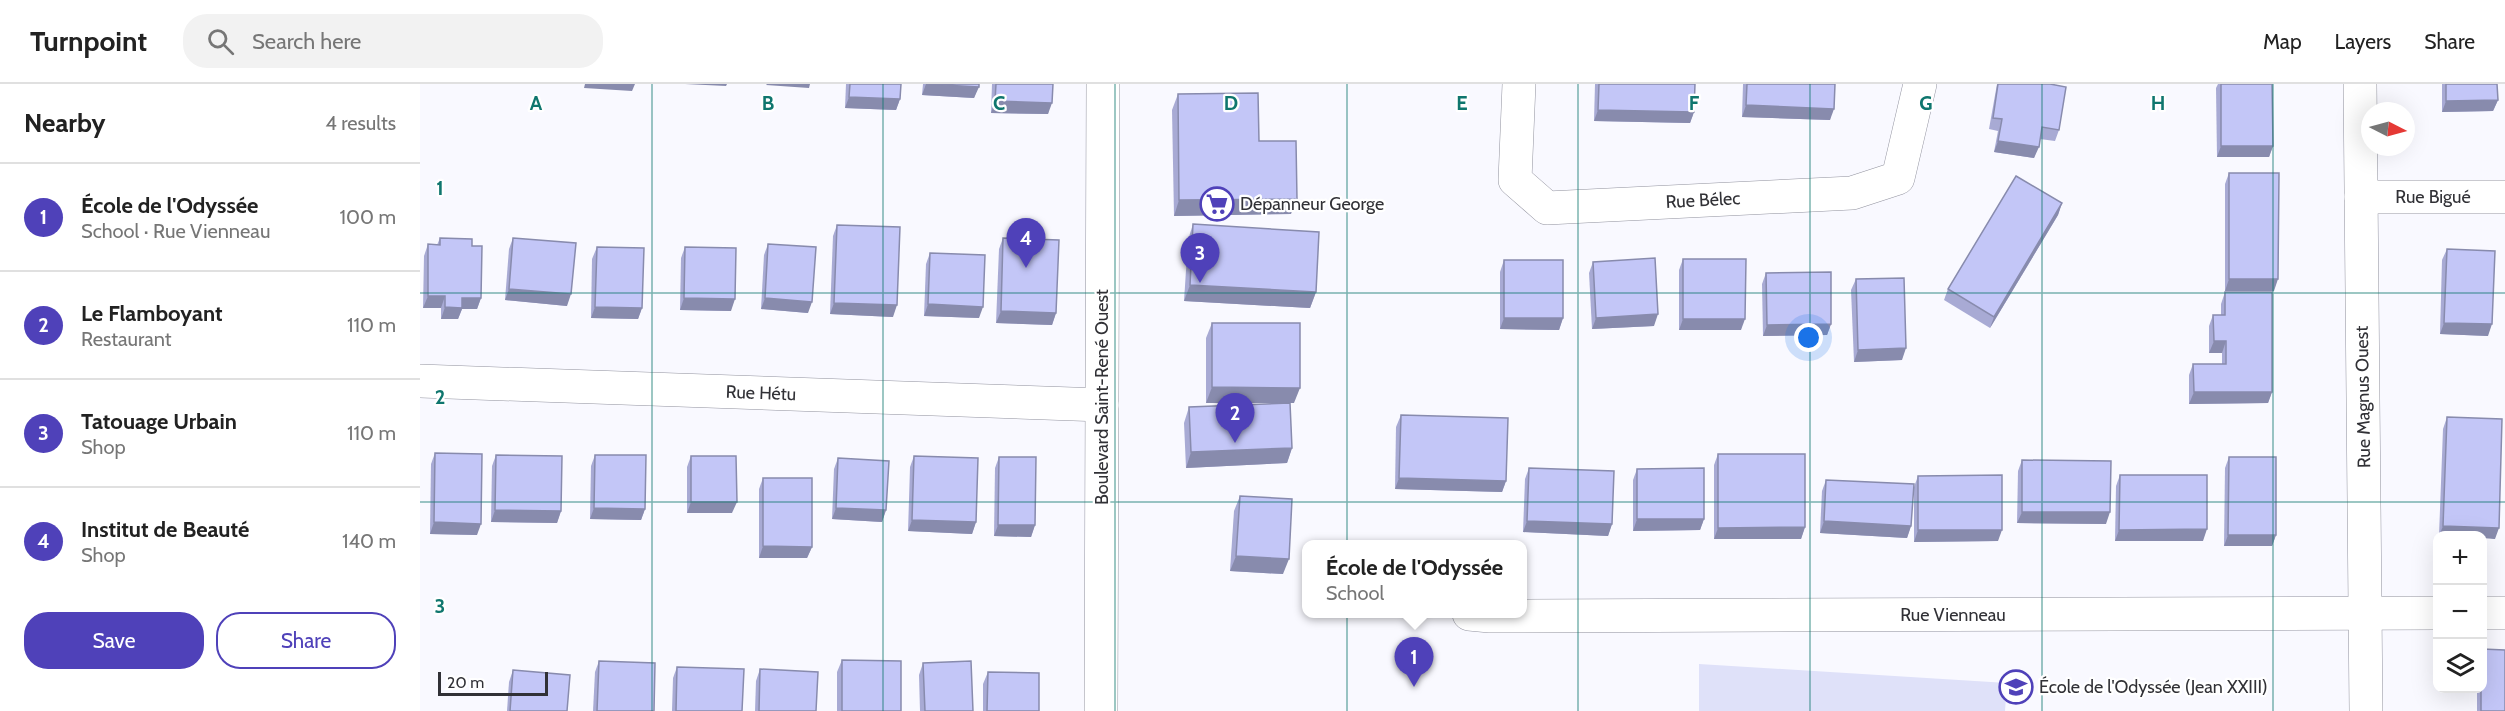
<!DOCTYPE html>
<html lang="en">
<head>
<meta charset="utf-8">
<style>
	body { margin:0; font-family:Cabin,sans-serif; background:#f2f2f2; color:#222 }
	.controls { position:absolute; right:18px; bottom:18px; display:grid; overflow:hidden; border-radius:12px; box-shadow:0 6px 24px #0002 }
	.controls button { width:54px; height:54px; display:grid; place-items:center; padding:0; border:0; border-bottom:2px solid #e0e0e0; background:#fff; color:#222; font:30px sans-serif }
	.compass { position:absolute; left:1941px; top:18px; width:54px; height:54px; border-radius:50%; background:#fff; box-shadow:0 6px 24px #0002; rotate:96deg }
	.scale { position:absolute; left:18px; bottom:15px; width:110px; box-sizing:border-box; padding-left:6px; border:3px solid #313136; border-top:0; font-size:16px; line-height:21px; white-space:nowrap; color:#313136; -webkit-text-stroke:4px #fff; paint-order:stroke }
	.you { position:absolute; left:1389px; top:254px; width:21px; height:21px; margin:-15px; border:4px solid #fff; border-radius:50%; background:#1a73e8; box-shadow:0 0 0 9px #1a73e833 }
	.badge { display:grid; place-items:center; width:39px; height:39px; border-radius:50%; background:#4f41b9; color:#fff; font-size:20px; font-weight:700 }
	.pin { position:absolute; translate:-50% -50px; filter:drop-shadow(0 2px 3px #0008) }
	.pin::after { content:''; position:absolute; top:32px; width:21px; height:18px; background:inherit; clip-path:polygon(0 0,100% 0,50% 100%) }
	.popup { position:absolute; left:882px; top:456px; width:225px; height:78px; box-sizing:border-box; display:grid; place-content:center; border-radius:12px; background:#fff; filter:drop-shadow(0 2px 4px #0005); font-size:20px; white-space:nowrap; color:#767676 }
	.popup b { font-size:22px; color:#222 }
	.popup::after { content:''; position:absolute; left:50%; top:100%; margin-left:-12px; border:12px solid transparent; border-top-color:#fff }
	.list { margin:0; padding:0; list-style:none }
	h2 { display:flex; justify-content:space-between; align-items:center; height:78px; margin:0; padding:0 24px; font-size:26px }
	h2 small { font-size:20px; font-weight:400; color:#767676 }
	.list li { display:grid; grid-template-columns:39px 1fr auto; gap:18px; align-items:center; box-sizing:border-box; height:108px; padding:0 24px; border-top:2px solid #e0e0e0 }
	.list b { display:block; font-size:22px; white-space:nowrap }
	.list p { margin:0; font-size:20px; white-space:nowrap; color:#767676 }
	.list em { font-size:20px; font-style:normal; color:#767676 }
	.actions { display:flex; gap:12px; padding:18px 24px }
	.actions a { flex:1; padding:14px 0; border:2px solid #4f41b9; border-radius:24px; text-align:center; font-size:21px; color:#4f41b9 }
	.actions .main { background:#4f41b9; color:#fff }
	.icon { flex:none; width:33px; height:33px; fill:none; stroke:currentColor; stroke-width:2; stroke-linecap:round; stroke-linejoin:round }
	.map { position:relative; flex:none; width:2085px; height:627px; overflow:hidden }
	header { display:flex; align-items:center; gap:36px; box-sizing:border-box; height:84px; padding:0 30px; background:#fff; border-bottom:2px solid #e0e0e0 }
	header strong { font-size:28px }
	nav { display:flex; gap:33px; margin-inline-start:auto; font-size:21px }
	.search { width:420px; height:54px; background:#f2f2f2; display:flex; align-items:center; gap:15px; box-sizing:border-box; padding:0 21px; border-radius:24px; color:#767676; font-size:22px }
	main { display:flex }
	aside { flex:1; background:#fff }
	.map>svg:first-child { display:block }
	.green { fill:#dfe1f9 }
	.lines { fill:none; stroke-linecap:round; stroke-linejoin:round }
	.minor-casing { stroke:#92939f; stroke-width:34 }
	.minor { stroke:#fff; stroke-width:33 }
	.wall { fill:#a8aad4 }
	.shaded-wall { fill:#888bad }
	.building { fill:#c3c6f7; stroke:#888bad; stroke-width:1.5 }
	.grid { fill:none; stroke:#0f766e; stroke-width:1.5; stroke-opacity:0.55 }
	.labels { text-anchor:middle; dominant-baseline:central; stroke-width:4.5; stroke-linejoin:round; paint-order:stroke }
	.street-label { font-size:18px; fill:#313136; stroke:#fff }
	.poi-label { font-size:18px; fill:#313136; stroke:#fff; text-anchor:start }
	.grid-label { font-size:20px; text-anchor:middle; font-weight:bold; fill:#0f766e; stroke:#fff; stroke-width:4.5; stroke-linejoin:round; paint-order:stroke }
</style>
</head>
<body>
<header>
<strong>Turnpoint</strong>
<div class="search"><svg class="icon" aria-label="search" viewBox="0 0 24 24"><circle cx="10" cy="10" r="6"/><path d="M15 15l6 6"/></svg>Search here</div>
<nav><a>Map</a><a>Layers</a><a>Share</a></nav>
</header>
<main>
<aside>
<h2>Nearby<small>4 results</small></h2>
<ul class="list">
<li><span class="badge">1</span><div><b>École de l'Odyssée</b><p>School · Rue Vienneau</p></div><em>100 m</em></li>
<li><span class="badge">2</span><div><b>Le Flamboyant</b><p>Restaurant</p></div><em>110 m</em></li>
<li><span class="badge">3</span><div><b>Tatouage Urbain</b><p>Shop</p></div><em>110 m</em></li>
<li><span class="badge">4</span><div><b>Institut de Beauté</b><p>Shop</p></div><em>140 m</em></li>
</ul>
<div class="actions"><a class="main">Save</a><a>Share</a></div>
</aside>
<div class="map">
<svg width="2085" height="627" viewBox="0 0 2085 627">
	<rect width="100%" height="100%" fill="#f9f9ff"/>
	<path class="green" d="M1279 580 1587 599 1585 627H1279Z"/>
	<g class="lines">
		<g class="minor-casing">
			<g id="minor">
				<path d="M1099 0 1095 96 1127 124 1432 109 1478 94 1500 0"/>
				<path d="M1940 0 1946 627"/>
				<path d="M1941 113H2085"/>
				<path d="M0 297 682 321"/>
				<path d="M2062 529H2085"/>
				<path d="M1049 530 1070 532 2018 529"/>
				<path d="M681 627 683 0"/>
			</g>
		</g>
		<use href="#minor" class="minor"/>
	</g>
	<g class="wall">
		<path d="M426 0H481L480 15 476 26 425 24Z"/>
		<path d="M503 0H559L554 14 502 11Z"/>
		<path d="M572 0H633L628 30 571 29Z"/>
		<path d="M1175 0H1275L1274 28 1270 39 1174 37Z"/>
		<path d="M1323 0H1415L1410 36 1322 33Z"/>
		<path d="M1577 0H1630L1639 46 1635 57 1620 55 1614 74 1574 68 1578 47 1569 45Z"/>
		<path d="M1798 0H1852L1853 62 1849 73H1797L1796 4Z"/>
		<path d="M2022 0H2077L2078 16 2073 27 2022 28Z"/>
		<path d="M758 10 839 57 871 130 754 132 752 26Z"/>
		<path d="M1809 89 1854 207H1805V100Z"/>
		<path d="M1642 119 1638 131 1570 244 1524 216 1528 205Z"/>
		<path d="M773 140 896 208 890 224 764 217 768 156Z"/>
		<path d="M417 141 473 233 410 230 413 152Z"/>
		<path d="M20 154 52 162 61 214 57 225H42L38 235H21V224H3L4 172 8 160 17 161Z"/>
		<path d="M93 154 147 222 85 216 89 165Z"/>
		<path d="M583 154 636 229 632 241 576 239 579 165Z"/>
		<path d="M348 160 388 229 341 225 344 171Z"/>
		<path d="M177 163 222 224 218 235 171 234 172 175Z"/>
		<path d="M265 163 311 227 260 226 261 174Z"/>
		<path d="M2027 165 2068 252 2020 250 2022 176Z"/>
		<path d="M510 169 559 234 504 232 506 180Z"/>
		<path d="M1263 175 1321 246H1259V186Z"/>
		<path d="M1084 176 1143 234 1139 246 1080 245V188Z"/>
		<path d="M1173 178 1234 242 1172 245 1169 189Z"/>
		<path d="M1346 189 1411 240 1407 251 1343 252 1342 200Z"/>
		<path d="M1436 195 1482 276 1434 278 1431 206Z"/>
		<path d="M1805 208 1852 308 1848 319 1769 320V291L1773 280H1802V269H1789V242L1793 231H1801V220Z"/>
		<path d="M792 239 874 319H870L872 364 867 379 766 384 764 339 769 323 868 319H786V254Z"/>
		<path d="M981 331 1086 397 1082 408 975 405 976 343Z"/>
		<path d="M2027 333 2075 455 2062 452H2019L2023 345Z"/>
		<path d="M15 369 57 451 10 450 11 380Z"/>
		<path d="M1298 370 1385 443 1381 455H1294V381Z"/>
		<path d="M76 371 141 427 137 439 71 438 72 382Z"/>
		<path d="M175 371 225 425 221 436 170 435 171 382Z"/>
		<path d="M271 372 312 429H267V383Z"/>
		<path d="M494 372 556 438 552 450 488 447 490 383Z"/>
		<path d="M579 373 615 441 611 453 574 452 575 384Z"/>
		<path d="M1809 373 1856 451 1852 462H1804L1805 384Z"/>
		<path d="M418 374 466 426 462 438 412 435 414 385Z"/>
		<path d="M1602 376 1686 440 1597 439 1598 387Z"/>
		<path d="M1109 384 1192 440 1188 452 1103 448 1105 395Z"/>
		<path d="M1217 385 1284 435 1280 446 1213 447V396Z"/>
		<path d="M1700 391 1783 457H1695L1696 402Z"/>
		<path d="M1498 392 1578 457 1494 458V403Z"/>
		<path d="M343 394 392 463 387 474H339V405Z"/>
		<path d="M1406 396 1491 442 1487 454 1400 449 1402 407Z"/>
		<path d="M820 412 863 490 810 487 814 427Z"/>
		<path d="M422 576 481 627H417V588Z"/>
		<path d="M179 577 234 627H173L175 588Z"/>
		<path d="M503 579 553 627H500L499 591Z"/>
		<path d="M257 583 322 627H252L253 594Z"/>
		<path d="M340 585 396 627H335L336 597Z"/>
		<path d="M93 586 147 627H87L89 598Z"/>
		<path d="M568 588 619 627H563V600Z"/>
		<path d="M2057 604H2062L2085 627H2057Z"/>
	</g>
	<g class="shaded-wall">
		<path d="M165 0H215L212 7 164 4Z"/>
		<path d="M265 0H307L306 2Z"/>
		<path d="M347 0H390L389 4 346 1Z"/>
		<path d="M506 0 559 3 554 14 502 11Z"/>
		<path d="M429 13 480 15 476 26 425 24Z"/>
		<path d="M2078 16 2073 27 2022 28 2026 17Z"/>
		<path d="M575 17 632 19 628 30 571 29Z"/>
		<path d="M1326 21 1414 25 1410 36 1322 33Z"/>
		<path d="M1178 26 1274 28 1270 39 1174 37Z"/>
		<path d="M1578 57 1619 63 1614 74 1574 68Z"/>
		<path d="M1801 62H1853L1849 73H1797Z"/>
		<path d="M877 115 871 130 754 132 759 116Z"/>
		<path d="M1642 119 1638 131 1570 244 1574 233Z"/>
		<path d="M1809 195H1858L1854 207H1805Z"/>
		<path d="M770 201 896 208 890 224 764 217Z"/>
		<path d="M89 205 151 210 147 222 85 216Z"/>
		<path d="M8 212H25L21 224H3Z"/>
		<path d="M42 214H61L57 225H42L38 235H21L25 223Z"/>
		<path d="M264 214 315 215 311 227 260 226Z"/>
		<path d="M345 214 392 218 388 229 341 225Z"/>
		<path d="M414 219 477 221 473 233 410 230Z"/>
		<path d="M508 220 563 223 559 234 504 232Z"/>
		<path d="M175 223 222 224 218 235 171 234Z"/>
		<path d="M581 227 636 229 632 241 576 239Z"/>
		<path d="M1238 230 1234 242 1172 245 1176 234Z"/>
		<path d="M1084 234H1143L1139 246 1080 245Z"/>
		<path d="M1263 235H1325L1321 246H1259Z"/>
		<path d="M2024 239 2072 240 2068 252 2020 250Z"/>
		<path d="M1411 240 1407 251 1343 252 1347 241Z"/>
		<path d="M1794 257H1806L1802 269H1789Z"/>
		<path d="M1486 264 1482 276 1434 278 1438 266Z"/>
		<path d="M792 303 880 304 874 319H786Z"/>
		<path d="M1774 308H1852L1848 319 1769 320Z"/>
		<path d="M872 364 867 379 766 384 771 368Z"/>
		<path d="M979 394 1086 397 1082 408 975 405Z"/>
		<path d="M271 418H317L312 429H267Z"/>
		<path d="M174 424 225 425 221 436 170 435Z"/>
		<path d="M416 424 466 426 462 438 412 435Z"/>
		<path d="M75 426 141 427 137 439 71 438Z"/>
		<path d="M1602 428H1690L1686 440 1597 439Z"/>
		<path d="M1217 435H1284L1280 446 1213 447Z"/>
		<path d="M492 436 556 438 552 450 488 447Z"/>
		<path d="M1107 437 1192 440 1188 452 1103 448Z"/>
		<path d="M1404 437 1491 442 1487 454 1400 449Z"/>
		<path d="M14 438 61 440 57 451 10 450Z"/>
		<path d="M578 441H615L611 453 574 452Z"/>
		<path d="M2023 442 2079 444 2075 455 2062 454V452H2019Z"/>
		<path d="M1385 443 1381 455H1294L1298 444Z"/>
		<path d="M1787 445 1783 457H1695L1699 446Z"/>
		<path d="M1498 446H1582L1578 457 1494 458Z"/>
		<path d="M1808 451H1856L1852 462H1804Z"/>
		<path d="M343 462 392 463 387 474H339Z"/>
		<path d="M816 472 869 475 863 490 810 487Z"/>
	</g>
	<g class="building">
		<path d="M430 0H481L480 15 429 13Z"/>
		<path d="M506 0H559V3Z"/>
		<path d="M576 0H633L632 19 575 17Z"/>
		<path d="M1179 0H1275L1274 28 1178 26Z"/>
		<path d="M1327 0H1415L1414 25 1326 21Z"/>
		<path d="M1578 0H1630L1646 3 1639 46 1622 43 1619 63 1578 57 1582 35 1573 34Z"/>
		<path d="M1801 0H1852L1853 62H1801Z"/>
		<path d="M2026 0H2077L2078 16 2026 17Z"/>
		<path d="M838 9 839 57H876L877 115 759 116 758 10Z"/>
		<path d="M1809 89H1859L1858 195H1809Z"/>
		<path d="M1596 92 1642 119 1574 233 1528 205Z"/>
		<path d="M773 140 899 148 896 208 770 201Z"/>
		<path d="M417 141 480 143 477 221 414 219Z"/>
		<path d="M20 154 52 155V162H62L61 214H42V224L25 223V212H8V160L20 161Z"/>
		<path d="M93 154 156 159 151 210 89 205Z"/>
		<path d="M583 154 639 156 636 229 581 227Z"/>
		<path d="M348 160 396 163 392 218 345 214Z"/>
		<path d="M177 163 224 164 222 224 175 223Z"/>
		<path d="M265 163 316 164 315 215 264 214Z"/>
		<path d="M2027 165 2075 167 2072 240 2024 239Z"/>
		<path d="M510 169 565 171 563 223 508 220Z"/>
		<path d="M1235 174 1238 230 1176 234 1173 178Z"/>
		<path d="M1263 175H1326L1325 235H1263Z"/>
		<rect x="1084" y="176" width="59" height="58"/>
		<path d="M1411 188V240L1347 241 1346 189Z"/>
		<path d="M1484 194 1486 264 1438 266 1436 195Z"/>
		<path d="M1805 208H1852V308H1774L1773 280H1806V257H1794L1793 231H1805Z"/>
		<path d="M792 239H880V304L792 303Z"/>
		<path d="M870 319 872 364 771 368 769 323Z"/>
		<path d="M981 331 1088 334 1086 397 979 394Z"/>
		<path d="M2027 333 2082 335 2079 444 2023 442Z"/>
		<path d="M15 369 62 370 61 440 14 438Z"/>
		<path d="M1298 370H1385V443L1298 444Z"/>
		<path d="M76 371 142 372 141 427 75 426Z"/>
		<path d="M175 371H226L225 425 174 424Z"/>
		<path d="M271 372H316L317 418H271Z"/>
		<path d="M494 372 558 374 556 438 492 436Z"/>
		<path d="M579 373H616L615 441H578Z"/>
		<path d="M1809 373H1856V451H1808Z"/>
		<path d="M418 374 469 377 466 426 416 424Z"/>
		<path d="M1602 376 1691 377 1690 428H1602Z"/>
		<path d="M1109 384 1194 387 1192 440 1107 437Z"/>
		<path d="M1284 384V435H1217V385Z"/>
		<path d="M1582 391V446H1498V392Z"/>
		<path d="M1700 391H1787V445L1699 446Z"/>
		<path d="M343 394H392V463L343 462Z"/>
		<path d="M1406 396 1494 400 1491 442 1404 437Z"/>
		<path d="M820 412 872 415 869 475 816 472Z"/>
		<path d="M2062 565 2085 566V627H2061V604H2062Z"/>
		<path d="M422 576 481 577V627H422Z"/>
		<path d="M179 577 235 579 234 627H177Z"/>
		<path d="M551 577 553 627H505L503 579Z"/>
		<path d="M257 583 324 585 322 627H256Z"/>
		<path d="M340 585 398 588 396 627H339Z"/>
		<path d="M93 586 150 591 147 627H90Z"/>
		<path d="M568 588 619 589V627H567Z"/>
	</g>
	<path class="grid" d="M232 0V627M463 0V627M695 0V627M927 0V627M1158 0V627M1390 0V627M1622 0V627M1853 0V627M0 209H2085M0 418H2085"/>
	<defs>
		<g id="supermarket-ring" transform="scale(1.725)"><circle r="9.5" fill="#fff" stroke="#4f41b9" stroke-width="1.5"/><path d="M-6-5.5h2.5l.6 2H6L4.5 2H-2.5L-4.4-4H-6ZM-1.5 3.2a1.3 1.3 0 1 0 .1 0ZM3 3.2a1.3 1.3 0 1 0 .1 0Z" fill="#4f41b9"/></g>
		<g id="school-ring" transform="scale(1.725)"><circle r="9.5" fill="#fff" stroke="#4f41b9" stroke-width="1.5"/><path d="M0-5L7-2L0 1L-7-2ZM-4 1L0 2.5L4 1V4Q0 6-4 4Z" fill="#4f41b9"/></g>
	</defs>
	<g fill-rule="evenodd">
		<use href="#supermarket-ring" x="797" y="120"/>
		<use href="#school-ring" x="1596" y="603"/>
	</g>
	<g class="labels">
		<g class="street-label">
			<text x="2013" y="113">Rue Bigué</text>
			<text transform="translate(1283 116) rotate(-3)">Rue Bélec</text>
			<text transform="translate(341 309) rotate(2)">Rue Hétu</text>
			<text transform="translate(682 313) rotate(-90)">Boulevard Saint-René Ouest</text>
			<text transform="translate(1943 313) rotate(-91)">Rue Magnus Ouest</text>
			<text x="1533" y="531">Rue Vienneau</text>
		</g>
		<g class="poi-label">
			<text x="820" y="120">Dépanneur George</text>
			<text x="1619" y="603">École de l'Odyssée (Jean XXIII)</text>
		</g>
	</g>
	<g class="grid-label">
		<text x="116" y="26">A</text>
		<text x="348" y="26">B</text>
		<text x="579" y="26">C</text>
		<text x="811" y="26">D</text>
		<text x="1042" y="26">E</text>
		<text x="1274" y="26">F</text>
		<text x="1506" y="26">G</text>
		<text x="1738" y="26">H</text>
		<text x="20" y="111">1</text>
		<text x="20" y="320">2</text>
		<text x="20" y="529">3</text>
	</g>
</svg>
<div class="controls">
<button>+</button>
<button>−</button>
<button><svg class="icon" aria-label="layers" viewBox="0 0 24 24"><path d="M12 4l9 5-9 5-9-5zM3 14l9 5 9-5"/></svg></button>
</div>
<svg class="compass" viewBox="-18 -18 36 36"><path d="M0-13l5 13h-10z" fill="#e53935"/><path d="M0 13l5-13h-10z" fill="#767676"/></svg>
<div class="scale">20 m</div>
<div class="you"></div>
<div class="pin badge" style="left:994px;top:603px">1</div>
<div class="popup"><b>École de l'Odyssée</b>School</div>
<div class="pin badge" style="left:815px;top:359px">2</div>
<div class="pin badge" style="left:780px;top:199px">3</div>
<div class="pin badge" style="left:606px;top:184px">4</div>
</div>
</main>
</body>
</html>
